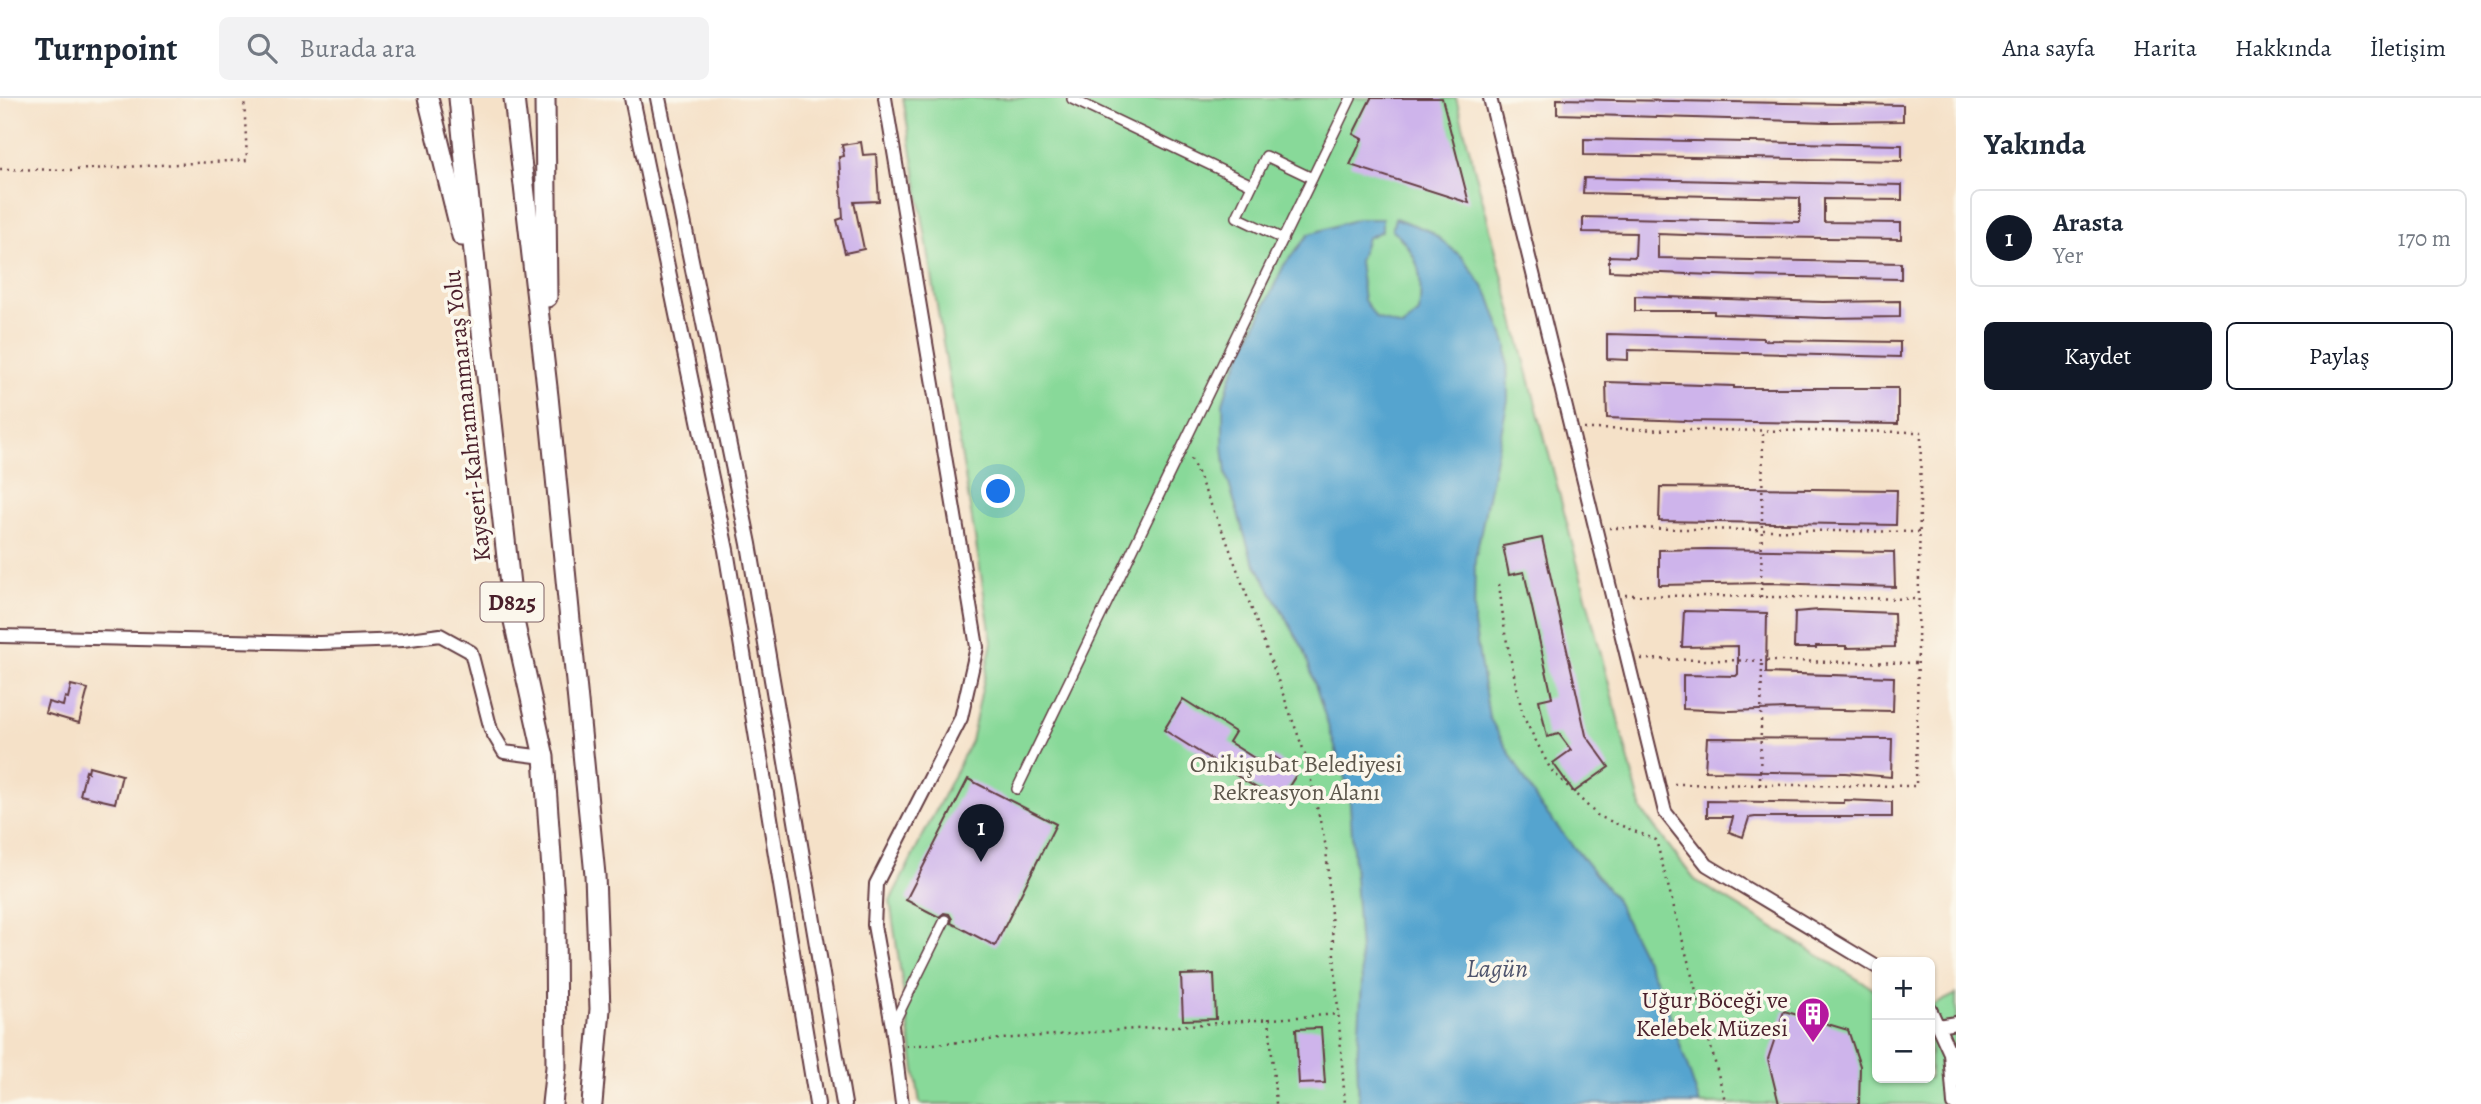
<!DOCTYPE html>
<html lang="tr">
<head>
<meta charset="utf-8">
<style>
	body { margin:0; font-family:Alegreya,serif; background:#f2f2f3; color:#1f2937 }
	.controls { position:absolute; right:21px; bottom:21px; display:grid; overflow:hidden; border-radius:10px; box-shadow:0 2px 5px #0004 }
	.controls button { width:63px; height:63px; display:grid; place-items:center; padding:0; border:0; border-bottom:2px solid #e0e1e3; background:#fff; color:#1f2937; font:35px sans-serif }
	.you { position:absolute; left:999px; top:394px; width:24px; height:24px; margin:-18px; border:5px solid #fff; border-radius:50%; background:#1a73e8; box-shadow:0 0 0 10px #1a73e833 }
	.badge { display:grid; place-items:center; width:46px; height:46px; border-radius:50%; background:#111827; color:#fff; font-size:23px; font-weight:700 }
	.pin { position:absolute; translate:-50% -58px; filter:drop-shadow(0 2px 4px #0008) }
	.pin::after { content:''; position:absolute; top:37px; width:24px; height:21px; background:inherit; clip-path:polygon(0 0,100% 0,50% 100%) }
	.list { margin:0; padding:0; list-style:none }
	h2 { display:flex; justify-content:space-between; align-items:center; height:91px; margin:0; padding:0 28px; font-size:30px }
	h2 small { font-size:23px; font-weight:400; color:#747a83 }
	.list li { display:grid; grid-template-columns:46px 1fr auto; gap:21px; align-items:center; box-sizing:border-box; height:98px; margin:0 14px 14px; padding:0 14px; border:2px solid #e0e1e3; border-radius:10px }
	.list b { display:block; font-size:26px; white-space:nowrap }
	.list p { margin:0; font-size:23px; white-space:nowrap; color:#747a83 }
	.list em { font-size:23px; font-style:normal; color:#747a83 }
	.actions { display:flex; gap:14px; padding:21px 28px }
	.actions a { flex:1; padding:16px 0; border:2px solid #111827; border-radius:10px; text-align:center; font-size:24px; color:#111827 }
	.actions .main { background:#111827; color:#fff }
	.icon { flex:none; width:38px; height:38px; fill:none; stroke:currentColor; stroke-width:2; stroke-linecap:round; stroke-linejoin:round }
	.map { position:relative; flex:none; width:1956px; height:1006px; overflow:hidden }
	header { display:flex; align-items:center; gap:42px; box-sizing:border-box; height:98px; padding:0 35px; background:#fff; border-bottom:2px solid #e0e1e3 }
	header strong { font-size:33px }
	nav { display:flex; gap:38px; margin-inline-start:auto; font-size:24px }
	.search { width:490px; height:63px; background:#f2f2f3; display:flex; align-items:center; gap:18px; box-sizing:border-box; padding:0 24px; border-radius:10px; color:#747a83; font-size:26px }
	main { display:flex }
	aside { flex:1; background:#fff }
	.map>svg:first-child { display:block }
	.green { fill:#88d999; stroke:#697c62; stroke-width:2 }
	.water { fill:#55a4cf; stroke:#50627d; stroke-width:2 }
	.building { fill:#ceb4eb }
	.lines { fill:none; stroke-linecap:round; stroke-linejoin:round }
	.pedestrian-casing { stroke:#643c43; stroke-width:12 }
	.minor-casing { stroke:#643c43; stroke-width:16 }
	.tertiary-casing { stroke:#643c43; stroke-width:18 }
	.trunk-casing { stroke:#643c43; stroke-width:23 }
	.path { stroke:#643c43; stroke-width:2.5; stroke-dasharray:2 5; stroke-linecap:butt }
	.pedestrian { stroke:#fff; stroke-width:9 }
	.minor { stroke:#fff; stroke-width:12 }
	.tertiary { stroke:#fff; stroke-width:14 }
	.trunk { stroke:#fff; stroke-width:19 }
	.labels { text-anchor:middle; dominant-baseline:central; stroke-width:7; stroke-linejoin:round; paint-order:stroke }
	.shield { fill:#fbf7ec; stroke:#7f6065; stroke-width:2 }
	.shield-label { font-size:23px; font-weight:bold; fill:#4a1f2b }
	.street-label { font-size:24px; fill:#4a1f2b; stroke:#fbf7ec }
	.park-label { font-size:24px; fill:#5d574c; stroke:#fbf7ec }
	.poi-label { font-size:24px; fill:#4a1f2b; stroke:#fbf7ec; text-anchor:end }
	.water-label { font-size:26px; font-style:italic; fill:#4e546d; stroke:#fbf7ec }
</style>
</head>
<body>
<header>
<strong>Turnpoint</strong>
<div class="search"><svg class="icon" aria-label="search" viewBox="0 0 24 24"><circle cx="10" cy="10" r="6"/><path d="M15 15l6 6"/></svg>Burada ara</div>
<nav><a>Ana sayfa</a><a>Harita</a><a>Hakkında</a><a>İletişim</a></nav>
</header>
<main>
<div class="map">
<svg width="1956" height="1006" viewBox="0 0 1956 1006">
	<rect width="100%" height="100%" fill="#fbf7ec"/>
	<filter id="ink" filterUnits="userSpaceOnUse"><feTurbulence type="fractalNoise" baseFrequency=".0143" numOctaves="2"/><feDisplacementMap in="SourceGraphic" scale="14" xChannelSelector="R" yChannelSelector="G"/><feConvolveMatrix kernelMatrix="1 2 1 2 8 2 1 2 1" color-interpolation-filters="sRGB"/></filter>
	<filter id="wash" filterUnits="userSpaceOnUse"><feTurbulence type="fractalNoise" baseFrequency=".00686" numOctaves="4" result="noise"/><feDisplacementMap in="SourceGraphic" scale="28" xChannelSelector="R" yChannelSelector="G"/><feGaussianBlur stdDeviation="1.57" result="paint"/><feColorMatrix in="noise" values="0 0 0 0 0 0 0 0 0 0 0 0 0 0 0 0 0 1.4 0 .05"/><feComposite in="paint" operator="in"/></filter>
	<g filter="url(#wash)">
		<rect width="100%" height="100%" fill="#f5e1c8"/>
		<path class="green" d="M903 0H1456L1642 713 1695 782 1877 893V980H1930V909L1956 896V1006H920L890 803 971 643 992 544Z"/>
		<path class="water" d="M1395 120 1430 133 1463 160 1489 197 1507 248 1508 302 1475 462 1474 526 1489 619 1539 706 1614 799 1664 899 1700 1006H1359L1357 960 1362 884 1349 693 1304 552 1251 458 1226 376 1223 348V305L1231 279 1284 167 1309 136 1357 121H1382V133L1367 140 1359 163 1364 202 1376 220 1402 229 1419 215C1423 179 1421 157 1392 132Z"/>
		<g id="blocks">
			<g class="building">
				<path d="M1371 0H1442L1469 105 1350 67 1362 41 1353 36Z"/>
				<path d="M1557 1 1903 7V23L1828 24 1557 16Z"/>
				<path d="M1584 41 1902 47V63L1584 57Z"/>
				<path d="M861 44 863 57 876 56 879 103 854 104 864 151 845 155 837 122 843 120 839 59 844 58 842 47Z"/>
				<path d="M1584 80 1902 87V102L1824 101V124L1901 125V141L1741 139 1658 136V160L1901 165V181L1741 178 1609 173V158L1635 159 1636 135 1583 134V119L1800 124V100L1583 95Z"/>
				<path d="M1635 198 1823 204 1900 203V219L1826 220 1714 216V213H1635Z"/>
				<path d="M1607 236 1763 240V242L1900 244V259L1628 252V262L1607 261Z"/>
				<path d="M1606 284 1734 288V290H1898V326L1687 323 1607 320Z"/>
				<path d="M1660 389 1897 392 1896 427 1659 423Z"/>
				<path d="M1542 440 1586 637 1609 669 1574 694 1553 665 1571 652 1559 636 1547 639 1539 602 1552 599 1524 474 1509 477 1503 448Z"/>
				<path d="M1707 451 1894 454 1895 489 1769 485 1659 487V452Z"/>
				<path d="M1819 512 1894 515 1895 549 1846 550V548H1816V550H1794L1795 514Z"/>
				<path d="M1684 513 1767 515 1766 575 1894 579 1893 613 1788 611 1730 613 1683 611V577L1736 578 1738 576V548L1682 549Z"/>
				<path d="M71 587 88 591 79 625 45 615 48 604 63 608 65 599 68 600Z"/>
				<path d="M1183 601 1235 634 1229 644 1267 668 1273 658 1298 674 1279 704 1164 632Z"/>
				<path d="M1707 640 1892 641 1891 679 1845 675 1705 673Z"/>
				<path d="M89 668 122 677 115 705 80 697 86 673 88 674Z"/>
				<path d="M968 681 1056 726 995 848 951 825 952 821 949 816 944 815 939 819 906 802Z"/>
				<path d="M1844 702 1892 704V719H1755L1749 720 1743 739 1729 734 1733 719H1707V703L1844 705Z"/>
				<path d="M1214 876 1216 921 1183 922 1181 877Z"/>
				<path d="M1784 913 1848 932 1860 968 1859 1006H1779L1768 961Z"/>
				<path d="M1321 930 1325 985 1299 986 1296 931Z"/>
			</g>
		</g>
	</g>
	<g filter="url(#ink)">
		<use href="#blocks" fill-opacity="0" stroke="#643c43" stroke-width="2"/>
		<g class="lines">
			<g class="pedestrian-casing">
				<g id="pedestrian">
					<path d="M1072 1 1252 87"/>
					<path d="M1283 141 1237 119 1266 58 1312 80"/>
					<path d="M1017 691 1351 0"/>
					<path d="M893 927 945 822"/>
				</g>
			</g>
			<g class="minor-casing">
				<g id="minor">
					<path d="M885 0 977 549 961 620 876 786 874 827 892 928 902 1006"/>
					<path d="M1490 0 1665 714 1707 767 1877 869"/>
					<path d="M0 538 319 545 403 542 440 537 471 554 491 632 504 654 544 659"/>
					<path d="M1930 911 1950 955 1954 1006"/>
					<path d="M1938 928 1956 925"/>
				</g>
			</g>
			<g class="tertiary-casing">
				<g id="tertiary">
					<path d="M632 0 726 452 817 1006"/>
					<path d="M658 0 749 446 844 1006"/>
				</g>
			</g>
			<g class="trunk-casing">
				<g id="trunk">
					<path d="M428 0 462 138"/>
					<path d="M459 0 479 206 514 523 544 659 555 815 556 969 552 1006"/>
					<path d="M514 0 548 298 595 777 600 911 592 1006"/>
					<path d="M545 0 547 199"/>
				</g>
			</g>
			<g class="path">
				<path d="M0 71 73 72 247 62 244 0"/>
				<path d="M1584 331 1921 334 1916 688 1673 686"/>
				<path d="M1191 361 1226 441 1305 656 1326 749 1345 1006"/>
				<path d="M1609 430 1919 434"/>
				<path d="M1499 486 1505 535 1523 618 1551 672 1598 718 1656 742 1726 1006"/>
				<path d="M1625 497 1918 501"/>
				<path d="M1761 499 1763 334"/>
				<path d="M1641 561 1917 565"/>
				<path d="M1760 687 1762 564"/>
				<path d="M1269 920 1276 1006"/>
				<path d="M906 948 1339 916"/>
			</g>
			<use href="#pedestrian" class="pedestrian"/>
			<use href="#minor" class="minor"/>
			<use href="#tertiary" class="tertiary"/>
			<use href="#trunk" class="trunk"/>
		</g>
	</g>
	<defs>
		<g id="building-pin" transform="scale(1.75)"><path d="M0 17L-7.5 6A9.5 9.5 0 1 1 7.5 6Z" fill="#b5179e" stroke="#fbf7ec"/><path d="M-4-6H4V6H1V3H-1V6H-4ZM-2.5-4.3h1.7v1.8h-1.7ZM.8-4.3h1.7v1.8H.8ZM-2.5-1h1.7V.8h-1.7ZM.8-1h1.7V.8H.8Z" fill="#fff"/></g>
	</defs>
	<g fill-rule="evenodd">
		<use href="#building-pin" x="1813" y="916"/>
	</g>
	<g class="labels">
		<rect class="shield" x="480.5" y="484.5" width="63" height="39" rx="5"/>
		<g class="shield-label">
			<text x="512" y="504">D825</text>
		</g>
		<g class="street-label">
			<text transform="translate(467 318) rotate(-96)">Kayseri-Kahramanmaraş Yolu</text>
		</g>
		<g class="park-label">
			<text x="1296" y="666">Onikişubat Belediyesi<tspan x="1296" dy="28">Rekreasyon Alanı</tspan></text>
		</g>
		<g class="poi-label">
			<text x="1788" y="902">Uğur Böceği ve<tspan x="1788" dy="28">Kelebek Müzesi</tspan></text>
		</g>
		<g class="water-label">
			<text x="1497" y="870">Lagün</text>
		</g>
	</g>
</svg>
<div class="controls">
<button>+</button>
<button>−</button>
</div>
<div class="you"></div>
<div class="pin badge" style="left:981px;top:764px">1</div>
</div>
<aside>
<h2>Yakında<small></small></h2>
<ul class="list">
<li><span class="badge">1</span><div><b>Arasta</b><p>Yer</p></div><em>170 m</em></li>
</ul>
<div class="actions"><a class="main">Kaydet</a><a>Paylaş</a></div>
</aside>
</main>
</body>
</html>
